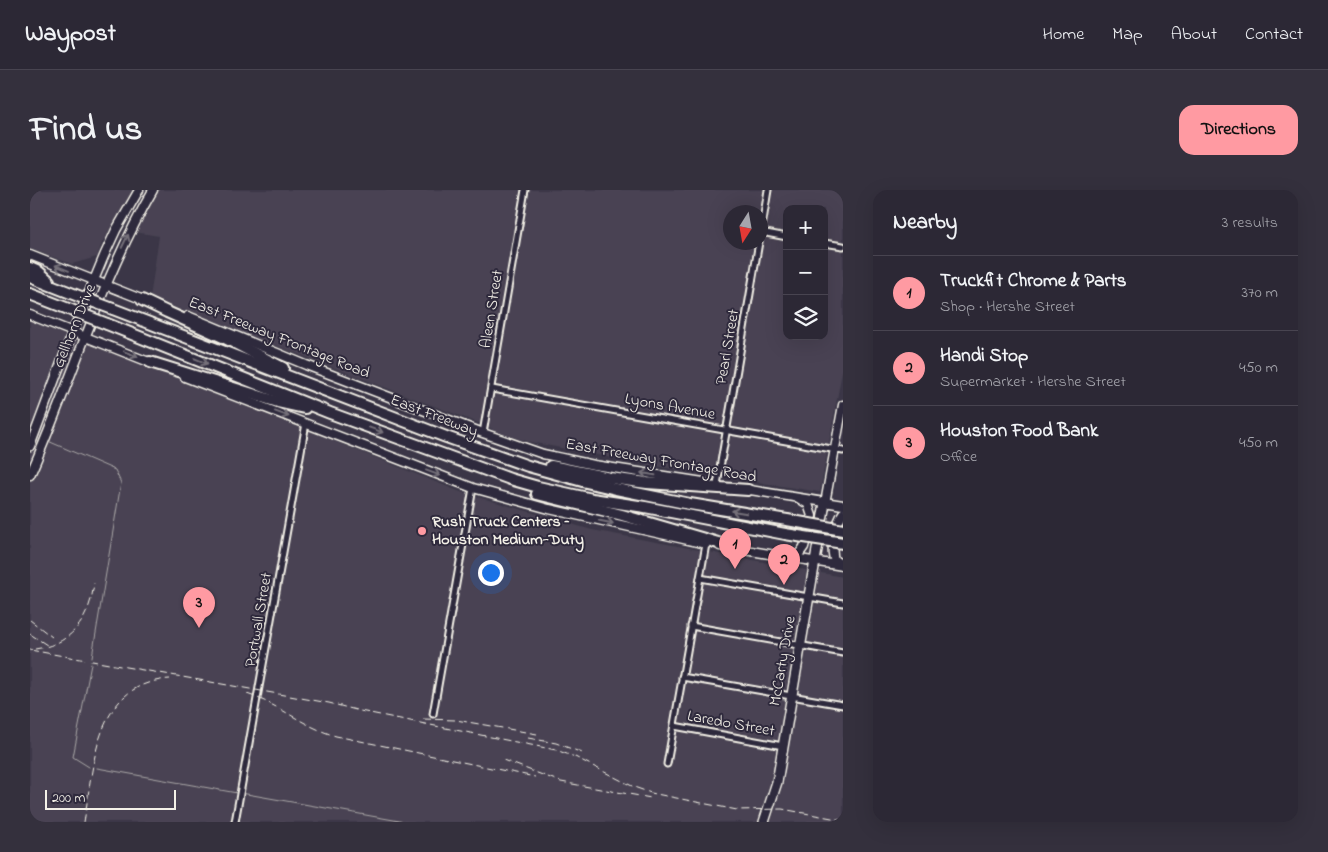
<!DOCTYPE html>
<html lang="en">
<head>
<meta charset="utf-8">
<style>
	body { margin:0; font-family:"Indie Flower",sans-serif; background:#34303d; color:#f1f3f6 }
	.controls { position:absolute; right:15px; top:15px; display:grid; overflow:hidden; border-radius:10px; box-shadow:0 5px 20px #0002 }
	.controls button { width:45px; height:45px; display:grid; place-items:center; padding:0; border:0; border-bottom:1px solid #484450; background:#2c2835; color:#f1f3f6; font:25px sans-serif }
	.compass { position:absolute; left:693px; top:15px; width:45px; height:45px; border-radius:50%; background:#2c2835; box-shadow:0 5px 20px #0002; rotate:191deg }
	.scale { position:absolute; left:15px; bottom:12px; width:131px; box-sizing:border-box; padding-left:5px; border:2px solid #f4f1e8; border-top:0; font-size:14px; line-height:18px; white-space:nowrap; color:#f4f1e8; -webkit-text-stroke:4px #2f2a3d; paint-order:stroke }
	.you { position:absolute; left:460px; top:382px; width:18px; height:18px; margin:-12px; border:4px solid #fff; border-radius:50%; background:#1a73e8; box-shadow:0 0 0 8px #1a73e833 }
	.badge { display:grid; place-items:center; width:32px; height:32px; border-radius:50%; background:#ff9aa2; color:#111; font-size:16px; font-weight:700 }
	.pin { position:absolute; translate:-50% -41px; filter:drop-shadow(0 1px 2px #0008) }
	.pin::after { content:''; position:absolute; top:26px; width:18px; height:15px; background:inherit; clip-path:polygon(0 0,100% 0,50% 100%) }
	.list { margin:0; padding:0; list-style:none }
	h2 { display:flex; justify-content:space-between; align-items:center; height:65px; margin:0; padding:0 20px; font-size:21px }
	h2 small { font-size:16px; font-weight:400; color:#a6a6ad }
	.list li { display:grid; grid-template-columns:32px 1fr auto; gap:15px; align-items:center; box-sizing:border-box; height:75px; padding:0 20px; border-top:1px solid #484450 }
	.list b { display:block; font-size:19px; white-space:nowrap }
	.list p { margin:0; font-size:16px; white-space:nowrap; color:#a6a6ad }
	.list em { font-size:16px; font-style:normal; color:#a6a6ad }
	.icon { flex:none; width:28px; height:28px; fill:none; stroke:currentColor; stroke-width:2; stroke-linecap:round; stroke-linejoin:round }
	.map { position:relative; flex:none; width:813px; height:632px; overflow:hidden; border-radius:15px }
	header { display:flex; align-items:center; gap:30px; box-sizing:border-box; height:70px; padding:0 25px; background:#2c2835; border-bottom:1px solid #484450 }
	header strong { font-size:24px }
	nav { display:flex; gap:28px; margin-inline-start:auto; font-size:18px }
	.intro { display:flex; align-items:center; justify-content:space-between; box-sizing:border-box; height:120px; padding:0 30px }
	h1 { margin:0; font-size:35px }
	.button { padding:12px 22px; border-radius:15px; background:#ff9aa2; color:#111; font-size:18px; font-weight:700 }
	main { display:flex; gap:30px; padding:0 30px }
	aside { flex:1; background:#2c2835; border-radius:15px; box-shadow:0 5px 20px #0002 }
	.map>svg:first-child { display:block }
	.built { fill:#484352; fill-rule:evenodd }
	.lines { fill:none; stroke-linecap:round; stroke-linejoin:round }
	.stream { stroke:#aaa6a7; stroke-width:1 }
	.minor-casing { stroke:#f4f1e8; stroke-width:9 }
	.secondary-casing { stroke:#f4f1e8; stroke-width:11 }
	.primary-casing { stroke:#f4f1e8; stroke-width:12 }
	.motorway-casing { stroke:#f4f1e8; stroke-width:14 }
	.minor { stroke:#2f2a3d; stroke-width:5 }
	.secondary { stroke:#2f2a3d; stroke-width:8 }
	.primary { stroke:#2f2a3d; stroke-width:9 }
	.motorway { stroke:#2f2a3d; stroke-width:10 }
	.rail { stroke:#f4f1e8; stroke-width:1; stroke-dasharray:8 4; stroke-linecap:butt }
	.motorway-bridge-casing { stroke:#f4f1e8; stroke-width:14; stroke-linecap:butt }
	.motorway-bridge { stroke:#2f2a3d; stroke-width:10 }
	.oneway { stroke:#747079 }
	.poi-dot { fill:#ff9aa2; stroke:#2f2a3d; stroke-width:2 }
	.labels { text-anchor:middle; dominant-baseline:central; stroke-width:4; stroke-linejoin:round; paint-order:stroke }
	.street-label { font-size:16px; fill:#f4f1e8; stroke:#2f2a3d }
	.poi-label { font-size:16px; font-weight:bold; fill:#f4f1e8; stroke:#2f2a3d; text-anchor:start }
</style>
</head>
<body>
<header>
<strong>Waypost</strong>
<nav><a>Home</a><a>Map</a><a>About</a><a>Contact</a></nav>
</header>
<div class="intro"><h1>Find us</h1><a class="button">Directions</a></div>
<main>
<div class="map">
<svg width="813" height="632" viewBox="0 0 813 632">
	<rect width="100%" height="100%" fill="#3b3647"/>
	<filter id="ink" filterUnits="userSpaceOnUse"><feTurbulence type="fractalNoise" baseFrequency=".02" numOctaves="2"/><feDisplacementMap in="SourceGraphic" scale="10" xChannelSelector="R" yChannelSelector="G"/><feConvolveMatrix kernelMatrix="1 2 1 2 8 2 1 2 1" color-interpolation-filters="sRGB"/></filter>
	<g filter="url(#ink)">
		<g class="built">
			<path d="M0 0H104L72 53 67 67 42 74 0 59Z"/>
			<path d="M129 0H813V176L790 302 619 275 500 252 467 243 459 237 120 108 129 46 104 42ZM757 19H794V146H757ZM701 22H731V52H701Z"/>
			<path d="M0 130 62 153 428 301 562 340 813 387V632H0Z"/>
		</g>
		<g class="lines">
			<g class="stream">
				<path d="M18 251 85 280 91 293 62 467"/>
				<path d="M59 577 43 567 61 474"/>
				<path d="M67 578 207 603"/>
				<path d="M211 603 375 632"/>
			</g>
			<g class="minor-casing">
				<g id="minor">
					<path d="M731 42 757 47"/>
					<path d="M731 43 738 0"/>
					<path d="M794 53 813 56"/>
					<path d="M462 199 813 261"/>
					<path d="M453 243 495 0"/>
					<path d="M687 295 729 52"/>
					<path d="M670 388 813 413"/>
					<path d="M661 436 813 463"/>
					<path d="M652 487 813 515"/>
					<path d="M403 524 443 298"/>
					<path d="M644 536 753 556"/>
					<path d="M637 574 676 354"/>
					<path d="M205 632 276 233"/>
				</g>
			</g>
			<g class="secondary-casing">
				<g id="secondary">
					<path d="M0 65 116 111"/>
					<path d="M0 125 124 174"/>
					<path d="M158 126 276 175 453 243 513 264 564 275 673 292"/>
					<path d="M155 187 443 298 519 319 676 354"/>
					<path d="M0 256 43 141 74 66 86 40 109 0"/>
					<path d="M0 285C42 190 71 90 123 0"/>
					<path d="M714 299 813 315"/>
					<path d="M795 313 813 215"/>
					<path d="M690 356 813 376"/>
					<path d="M762 366 769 364 774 357 782 326 778 314 770 309"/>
					<path d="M812 374 805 371C799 361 806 332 813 323"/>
				</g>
			</g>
			<g class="primary-casing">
				<path id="primary" d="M734 632 747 592 795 313"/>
			</g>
			<g class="motorway-casing">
				<g id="motorway">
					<path d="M0 78 9 82 19 91"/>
					<path d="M0 87 51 107"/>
					<path d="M0 104 41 120"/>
					<path d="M112 110 137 122 195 148 253 178"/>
					<path d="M83 119 416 247 498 276 556 292 586 299 660 314 757 330"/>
					<path d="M77 134 300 223 480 289 508 297 562 309 615 317 755 344"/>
					<path d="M120 172 248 212 275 218"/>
					<path d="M521 276 580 288 617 293 718 300"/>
					<path d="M507 304 592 325 695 355"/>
				</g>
			</g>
			<use href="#minor" class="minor"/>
			<use href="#secondary" class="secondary"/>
			<use href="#primary" class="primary"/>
			<use href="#motorway" class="motorway"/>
			<g class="rail">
				<path d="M0 430 22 447"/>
				<path d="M0 444 20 457"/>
				<path d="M5 459C43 454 60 428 64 393"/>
				<path d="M0 460 299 513 330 521 526 560 545 567 604 597 621 603 707 620 752 619 813 630"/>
				<path d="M217 504C250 515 274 537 306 546L505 587"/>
				<path d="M393 529 426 530 507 544"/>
				<path d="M498 548 526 553 555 564"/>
				<path d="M473 570 531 592 621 608"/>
				<path d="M54 632C64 576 64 493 140 489"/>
			</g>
			<g class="motorway-bridge-casing">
				<g id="motorway-bridge">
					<path d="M51 107 83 119"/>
					<path d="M41 120 77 134"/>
					<path d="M757 330 813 340"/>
					<path d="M755 344 813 353"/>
				</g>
			</g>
			<use href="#motorway-bridge" class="motorway-bridge"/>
		</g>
		<defs><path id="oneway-shaft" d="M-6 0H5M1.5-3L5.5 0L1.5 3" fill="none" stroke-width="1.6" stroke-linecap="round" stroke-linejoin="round" transform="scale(1.25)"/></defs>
		<g class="oneway">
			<use href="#oneway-shaft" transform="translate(95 51) rotate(-64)"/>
			<use href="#oneway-shaft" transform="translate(32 78) rotate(-158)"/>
			<use href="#oneway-shaft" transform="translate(101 164) rotate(21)"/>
			<use href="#oneway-shaft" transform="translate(171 171) rotate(22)"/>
			<use href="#oneway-shaft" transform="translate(252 224) rotate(20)"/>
			<use href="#oneway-shaft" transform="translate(346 240) rotate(20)"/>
			<use href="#oneway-shaft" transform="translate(403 283) rotate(20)"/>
			<use href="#oneway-shaft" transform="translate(618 284) rotate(-170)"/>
			<use href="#oneway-shaft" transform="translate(709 322) rotate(-171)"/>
			<use href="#oneway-shaft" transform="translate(576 332) rotate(12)"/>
		</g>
	</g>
	<circle class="poi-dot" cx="392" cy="341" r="5"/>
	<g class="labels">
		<g class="street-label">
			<text transform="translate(462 119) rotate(-81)">Aleen Street</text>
			<text transform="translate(45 136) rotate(-68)">Gellhorn Drive</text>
			<text transform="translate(249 148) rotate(22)">East Freeway Frontage Road</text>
			<text transform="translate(698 157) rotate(-80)">Pearl Street</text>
			<text transform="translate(640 217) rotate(10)">Lyons Avenue</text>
			<text transform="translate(404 226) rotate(21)">East Freeway</text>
			<text transform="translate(631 271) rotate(10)">East Freeway Frontage Road</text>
			<text transform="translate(229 430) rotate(-80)">Portwall Street</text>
			<text transform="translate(753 471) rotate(-80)">McCarty Drive</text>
			<text transform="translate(701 534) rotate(10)">Laredo Street</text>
		</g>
		<g class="poi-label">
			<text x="402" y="332">Rush Truck Centers –<tspan x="402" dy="18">Houston Medium-Duty</tspan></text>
		</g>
	</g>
</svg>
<div class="controls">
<button>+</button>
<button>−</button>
<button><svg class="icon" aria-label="layers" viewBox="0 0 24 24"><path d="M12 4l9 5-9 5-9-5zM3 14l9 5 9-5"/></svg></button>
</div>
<svg class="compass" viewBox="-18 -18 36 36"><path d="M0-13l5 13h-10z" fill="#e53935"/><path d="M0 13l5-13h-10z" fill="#a6a6ad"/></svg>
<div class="scale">200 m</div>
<div class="you"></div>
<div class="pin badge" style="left:705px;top:379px">1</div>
<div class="pin badge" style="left:754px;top:395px">2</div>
<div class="pin badge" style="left:169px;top:438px">3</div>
</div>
<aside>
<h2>Nearby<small>3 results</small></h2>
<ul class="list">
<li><span class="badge">1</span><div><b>Truckfit Chrome &amp; Parts</b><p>Shop · Hershe Street</p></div><em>370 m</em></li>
<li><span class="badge">2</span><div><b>Handi Stop</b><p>Supermarket · Hershe Street</p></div><em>450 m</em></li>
<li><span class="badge">3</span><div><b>Houston Food Bank</b><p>Office</p></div><em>450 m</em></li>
</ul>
</aside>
</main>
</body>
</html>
